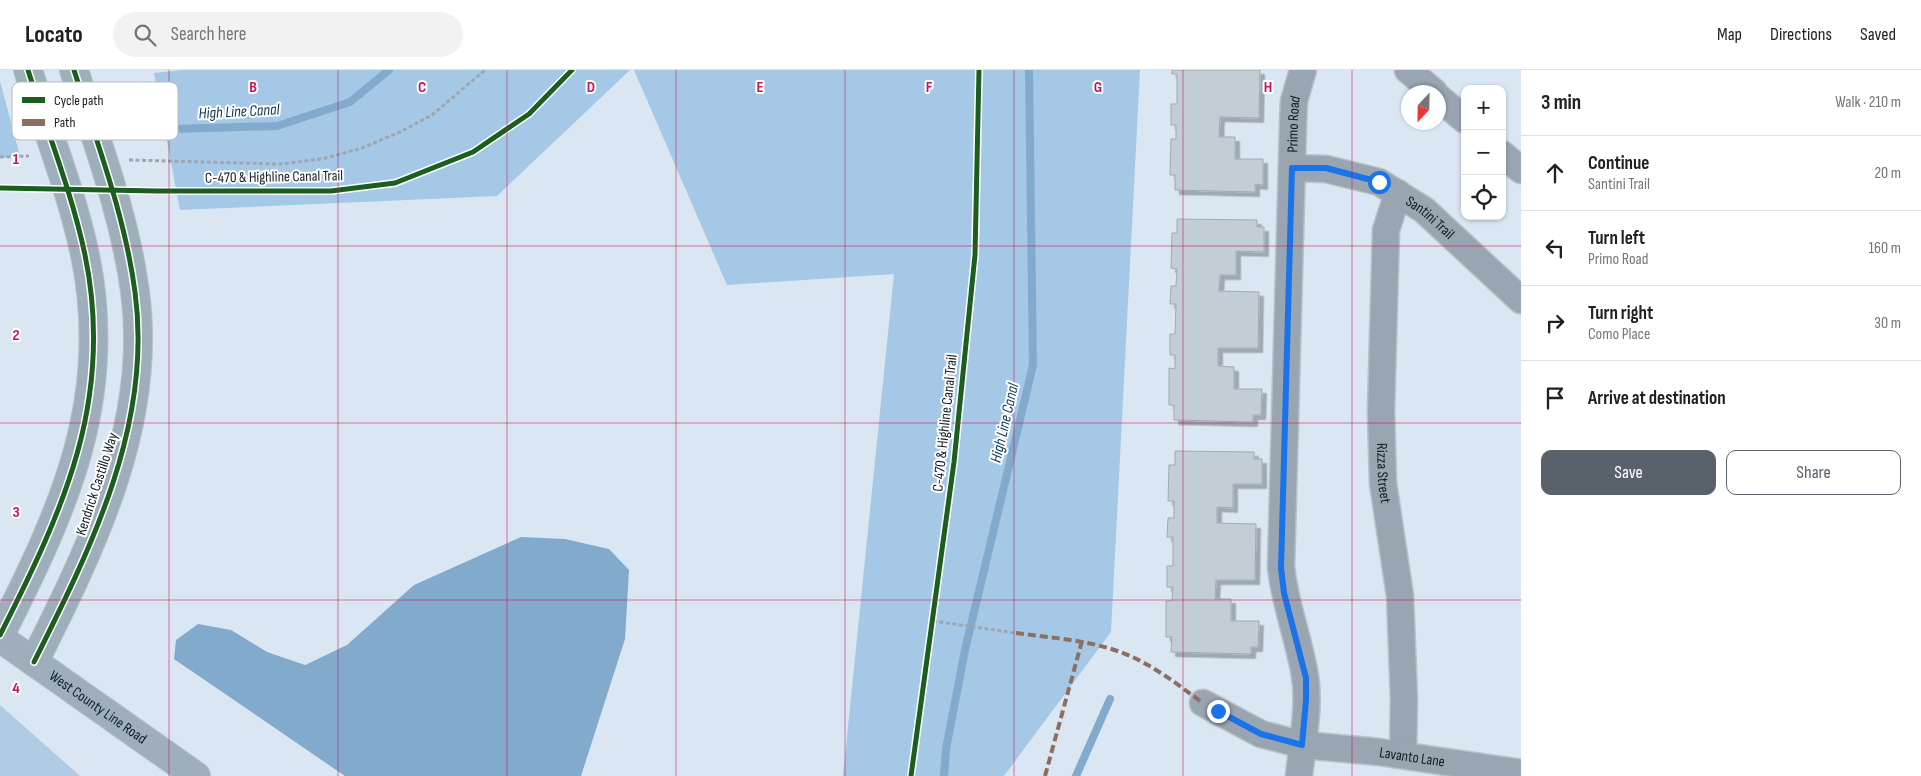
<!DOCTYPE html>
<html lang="en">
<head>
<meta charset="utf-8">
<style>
	body { margin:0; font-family:"Sofia Sans Condensed",sans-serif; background:#f2f2f2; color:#202124 }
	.controls { position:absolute; right:15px; top:15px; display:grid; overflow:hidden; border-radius:10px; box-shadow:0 1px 4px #0004 }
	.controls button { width:45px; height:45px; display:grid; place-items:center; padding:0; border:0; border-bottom:1px solid #e0e0e0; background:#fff; color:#202124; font:25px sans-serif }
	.compass { position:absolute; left:1401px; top:15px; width:45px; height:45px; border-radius:50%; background:#fff; box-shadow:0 1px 4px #0004; rotate:202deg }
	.stop { position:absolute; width:15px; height:15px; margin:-11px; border:4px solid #1a73e8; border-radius:50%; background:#fff }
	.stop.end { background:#1a73e8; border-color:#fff; box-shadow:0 1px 5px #0008 }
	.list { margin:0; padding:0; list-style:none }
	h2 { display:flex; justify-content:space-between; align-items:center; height:65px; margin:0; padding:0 20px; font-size:21px }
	h2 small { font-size:16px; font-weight:400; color:#757577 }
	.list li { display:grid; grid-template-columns:32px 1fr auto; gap:15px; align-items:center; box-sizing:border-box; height:75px; padding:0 20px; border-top:1px solid #e0e0e0 }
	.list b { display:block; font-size:19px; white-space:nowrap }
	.list p { margin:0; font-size:16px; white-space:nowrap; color:#757577 }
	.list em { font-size:16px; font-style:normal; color:#757577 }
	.actions { display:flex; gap:10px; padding:15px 20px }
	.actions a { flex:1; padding:11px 0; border:1px solid #59626a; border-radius:10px; text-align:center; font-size:18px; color:#59626a }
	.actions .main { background:#59626a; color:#fff }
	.icon { flex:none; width:28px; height:28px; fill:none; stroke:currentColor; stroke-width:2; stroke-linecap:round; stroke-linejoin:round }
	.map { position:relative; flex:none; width:1521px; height:706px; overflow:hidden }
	header { display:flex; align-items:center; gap:30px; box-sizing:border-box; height:70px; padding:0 25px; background:#fff; border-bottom:1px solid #e0e0e0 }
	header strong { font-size:24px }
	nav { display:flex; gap:28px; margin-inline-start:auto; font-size:18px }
	.search { width:350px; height:45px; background:#f2f2f2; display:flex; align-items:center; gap:12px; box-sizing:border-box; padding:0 18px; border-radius:28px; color:#757577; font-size:19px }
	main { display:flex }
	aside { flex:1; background:#fff }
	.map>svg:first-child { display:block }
	.green { fill:#b0cce4 }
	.forest { fill:#a5c8e6 }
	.water { fill:#82aacd }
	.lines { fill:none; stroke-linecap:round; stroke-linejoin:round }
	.stream { stroke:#82aacd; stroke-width:8 }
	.building { fill:#c3cdd6; stroke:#a1aab2; filter:url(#shadow) }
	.minor-casing { stroke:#b8c1ca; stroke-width:29 }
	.secondary-casing { stroke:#b8c1ca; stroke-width:30 }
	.path { stroke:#9da7b0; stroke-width:3; stroke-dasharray:4 2.5; stroke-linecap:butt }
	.minor { stroke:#99a5b1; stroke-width:26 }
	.secondary { stroke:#9eafbb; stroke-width:28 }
	.quiet { stroke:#8d6e63; stroke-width:4; stroke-dasharray:8 4; stroke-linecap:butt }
	.cycleway-casing { stroke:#fff; stroke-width:8 }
	.cycleway { stroke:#1b5e20; stroke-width:5 }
	.route { stroke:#1a73e8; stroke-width:6 }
	.grid { fill:none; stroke:#c2185b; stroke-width:1; stroke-opacity:0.55 }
	.labels { text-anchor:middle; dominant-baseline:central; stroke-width:4; stroke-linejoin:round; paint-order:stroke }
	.street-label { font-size:15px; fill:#131b22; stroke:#fff }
	.water-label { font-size:16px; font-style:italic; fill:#0c3554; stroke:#fff }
	.key { fill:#fff; stroke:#b8bbbd; stroke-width:1 }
	.key-label { font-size:14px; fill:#131b22 }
	.grid-label { font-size:16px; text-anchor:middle; font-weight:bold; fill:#c2185b; stroke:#fff; stroke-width:4; stroke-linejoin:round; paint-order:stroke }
</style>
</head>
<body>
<header>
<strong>Locato</strong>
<div class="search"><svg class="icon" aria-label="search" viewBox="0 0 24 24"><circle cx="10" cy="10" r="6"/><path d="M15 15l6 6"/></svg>Search here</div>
<nav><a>Map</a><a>Directions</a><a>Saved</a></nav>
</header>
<main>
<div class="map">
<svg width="1521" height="706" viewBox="0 0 1521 706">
	<defs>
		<filter id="shadow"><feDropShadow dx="4.5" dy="4.5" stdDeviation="0" flood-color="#0004"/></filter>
	</defs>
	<rect width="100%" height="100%" fill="#dae6f1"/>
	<path class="green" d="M0 635 80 706H0Z"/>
	<g class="forest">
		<path d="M184 0H630L497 126 180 140 154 3Z"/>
		<path d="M634 0H1140L1111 562 1004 706H843L894 204 727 215Z"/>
		<path d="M0 11 20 86 0 88Z"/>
	</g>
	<path class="water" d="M521 467 565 469 609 479 629 500 625 569 581 706H345L174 589 176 570 198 554 231 560 267 582 305 595 347 575 414 515Z"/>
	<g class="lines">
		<g class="stream">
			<path d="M136 60 277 56 350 32 389 0"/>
			<path d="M944 706 946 679 965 580 1033 295 1029 0"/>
			<path d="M1076 706 1110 629"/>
		</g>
	</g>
	<g class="building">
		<path d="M1172 0H1260L1259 48 1220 47 1219 67H1235V89H1263V115L1255 114V122L1175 120V105H1170L1171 69H1176V55H1171V34H1177V4H1172Z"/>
		<path d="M1177 149 1257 150V157H1264V182L1236 181V205H1220L1219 221 1259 222 1258 278H1218V296L1234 297V319H1262L1261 345H1253V352L1174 350V335H1169V298L1175 299V285H1170V264H1175L1176 234H1170L1171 216H1176L1177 199 1171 198 1172 163H1177Z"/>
		<path d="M1175 381 1254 382V389H1262V414H1233V438L1217 437V453L1256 454 1255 510H1216L1215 529H1231V551H1259L1258 577H1251V584L1171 582 1172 567H1166V531H1172L1173 517H1167V496H1173V467H1167L1168 448H1174V431H1168L1169 395H1175Z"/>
	</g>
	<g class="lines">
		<g class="minor-casing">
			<g id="minor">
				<path d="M1408 0 1434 22"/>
				<path d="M1438 27 1465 50"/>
				<path d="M1502 84 1521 100"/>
				<path id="s1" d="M1292 98 1326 99 1379 112 1424 140 1521 230"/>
				<path id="s2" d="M1398 123 1386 160 1381 341 1383 413 1400 526 1404 630 1403 685"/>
				<path id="s3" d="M1203 633 1261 664 1303 675 1379 682 1521 703"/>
				<path id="s4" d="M1299 706C1302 675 1310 637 1305 606 1299 569 1285 535 1281 497L1293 54 1294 31 1303 0"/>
			</g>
		</g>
		<g class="secondary-casing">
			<g id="secondary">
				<path d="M0 565C63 441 115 329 85 185 72 123 47 61 28 0"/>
				<path id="s5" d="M0 568 196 706"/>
				<path d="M34 592C91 478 153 354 135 222 125 146 97 73 74 0"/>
			</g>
		</g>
		<g class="path">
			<path d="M0 87 29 86"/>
			<path d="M129 90 280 94 322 89 362 78 400 62 432 45 485 0"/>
			<path d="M933 551 1016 563"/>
		</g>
		<use href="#minor" class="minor"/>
		<use href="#secondary" class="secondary"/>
		<g class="quiet">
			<path d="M1016 563C1060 569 1107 571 1146 594 1166 605 1185 620 1203 633"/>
			<path d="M1045 706 1082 571"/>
		</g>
		<g class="cycleway-casing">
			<g id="cycleway">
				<path d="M0 118 157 121H331L395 113 473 82 529 44 572 0"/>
				<path d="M0 565C63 441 115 329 85 185 72 123 47 61 28 0"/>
				<path d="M34 592C91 478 153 354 135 222 125 146 97 73 74 0"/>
				<path d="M911 706 954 392 975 185 979 0"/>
			</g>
		</g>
		<use href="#cycleway" class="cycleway"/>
	</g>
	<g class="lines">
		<path class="route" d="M1218 641 1261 664 1302 675 1306 630V608L1284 523 1281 498 1292 98H1326L1379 112"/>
	</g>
	<path class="grid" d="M169 0V706M338 0V706M507 0V706M676 0V706M845 0V706M1014 0V706M1183 0V706M1352 0V706M0 176H1521M0 353H1521M0 530H1521"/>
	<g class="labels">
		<g class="street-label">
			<text stroke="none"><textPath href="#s4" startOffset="655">Primo Road</textPath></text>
			<text transform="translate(274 107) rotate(-1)">C-470 &amp; Highline Canal Trail</text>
			<text stroke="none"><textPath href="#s1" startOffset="151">Santini Trail</textPath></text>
			<text transform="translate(945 353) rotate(-84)">C-470 &amp; Highline Canal Trail</text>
			<text stroke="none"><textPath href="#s2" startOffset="282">Rizza Street</textPath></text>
			<text transform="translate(97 414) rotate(-72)">Kendrick Castillo Way</text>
			<text stroke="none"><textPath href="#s5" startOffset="120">West County Line Road</textPath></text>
			<text stroke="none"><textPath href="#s3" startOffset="219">Lavanto Lane</textPath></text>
		</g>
		<g class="water-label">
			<text transform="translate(239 42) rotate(-3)">High Line Canal</text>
			<text transform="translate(1005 353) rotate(-77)">High Line Canal</text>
		</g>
	</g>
	<rect x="12" y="12" width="166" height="58" rx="8" class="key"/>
	<rect x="22" y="27" width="23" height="6" fill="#1b5e20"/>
	<rect x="22" y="49" width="23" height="7" fill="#8d6e63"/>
	<g class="key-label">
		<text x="54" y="35">Cycle path</text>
		<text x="54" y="57">Path</text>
	</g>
	<g class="grid-label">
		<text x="253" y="22">B</text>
		<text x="422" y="22">C</text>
		<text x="591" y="22">D</text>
		<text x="760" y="22">E</text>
		<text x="929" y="22">F</text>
		<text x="1098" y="22">G</text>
		<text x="1268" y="22">H</text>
		<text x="16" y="94">1</text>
		<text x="16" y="270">2</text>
		<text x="16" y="447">3</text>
		<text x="16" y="623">4</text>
	</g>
</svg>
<div class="controls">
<button>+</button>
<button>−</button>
<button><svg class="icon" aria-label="locate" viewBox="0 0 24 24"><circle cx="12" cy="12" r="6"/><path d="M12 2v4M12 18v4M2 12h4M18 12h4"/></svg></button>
</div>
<svg class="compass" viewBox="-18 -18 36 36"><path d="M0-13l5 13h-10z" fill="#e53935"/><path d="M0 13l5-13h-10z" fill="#757577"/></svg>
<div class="stop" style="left:1379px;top:112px"></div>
<div class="stop end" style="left:1218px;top:641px"></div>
</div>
<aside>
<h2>3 min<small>Walk · 210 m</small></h2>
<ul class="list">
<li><svg class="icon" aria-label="ahead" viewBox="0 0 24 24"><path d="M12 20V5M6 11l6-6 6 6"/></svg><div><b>Continue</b><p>Santini Trail</p></div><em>20 m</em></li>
<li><svg class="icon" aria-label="left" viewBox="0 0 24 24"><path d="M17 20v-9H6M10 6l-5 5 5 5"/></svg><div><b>Turn left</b><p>Primo Road</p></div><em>160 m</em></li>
<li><svg class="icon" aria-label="right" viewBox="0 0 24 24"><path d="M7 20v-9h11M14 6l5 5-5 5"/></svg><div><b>Turn right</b><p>Como Place</p></div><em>30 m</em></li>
<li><svg class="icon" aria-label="arrive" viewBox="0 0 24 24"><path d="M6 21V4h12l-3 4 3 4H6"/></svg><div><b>Arrive at destination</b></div></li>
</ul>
<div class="actions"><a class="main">Save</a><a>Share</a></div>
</aside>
</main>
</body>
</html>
